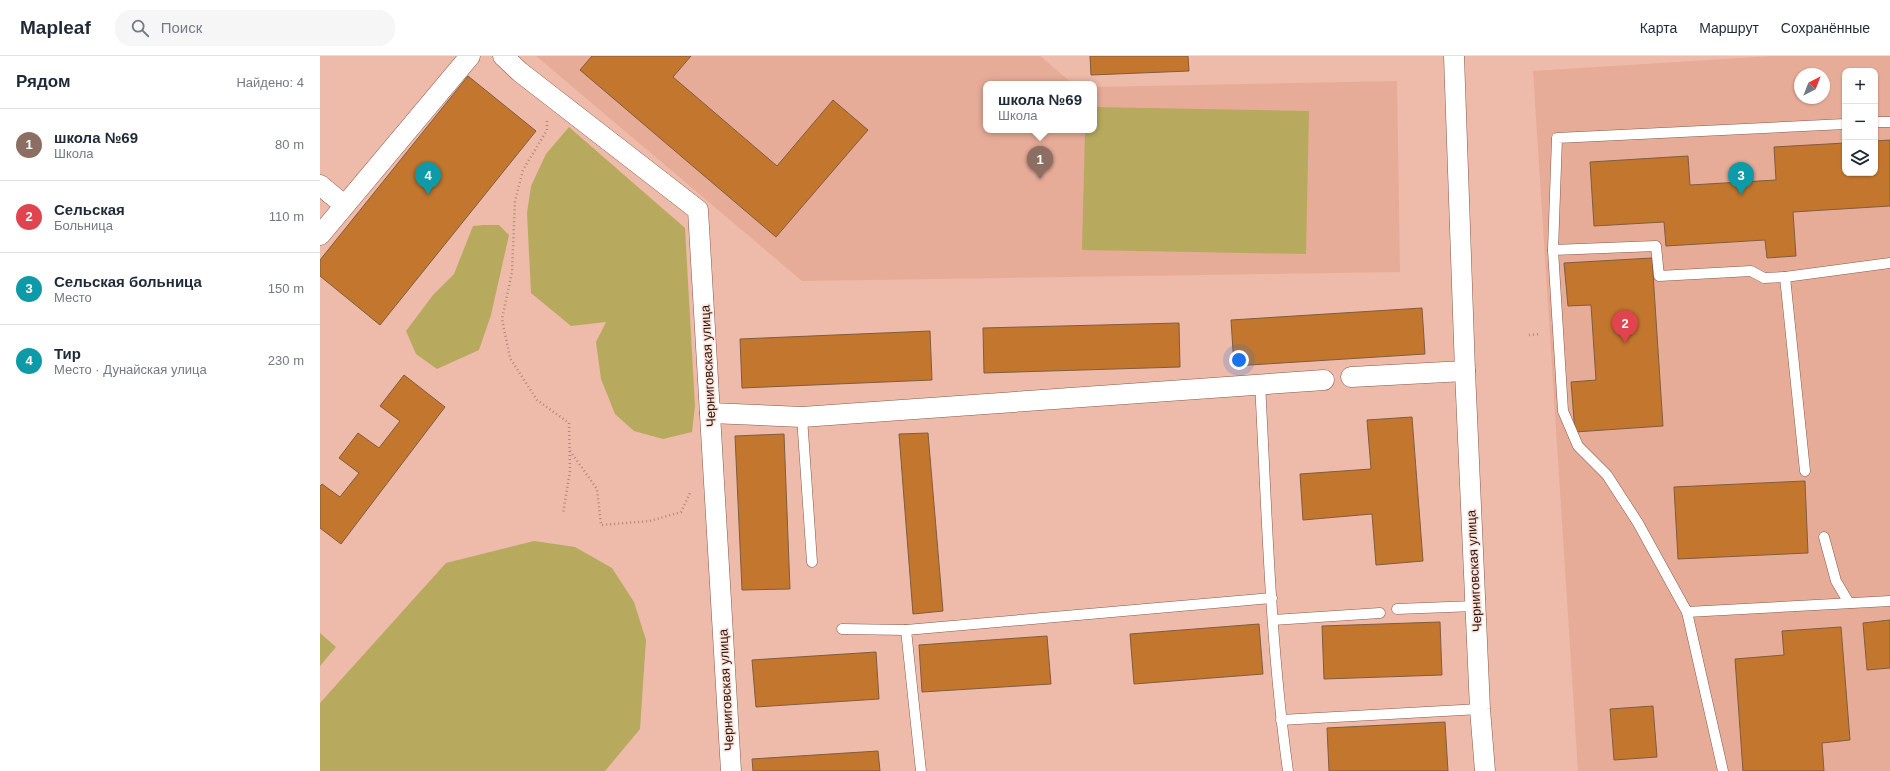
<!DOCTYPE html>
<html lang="ru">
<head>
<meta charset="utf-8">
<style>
	body { margin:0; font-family:Helvetica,sans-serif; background:#f6f6f7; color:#1f2937 }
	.controls { position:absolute; right:12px; top:12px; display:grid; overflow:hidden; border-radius:8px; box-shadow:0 1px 3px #0004 }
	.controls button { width:36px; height:36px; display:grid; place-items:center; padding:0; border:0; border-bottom:1px solid #e0e1e3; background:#fff; color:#1f2937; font:20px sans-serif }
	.compass { position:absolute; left:1474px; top:12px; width:36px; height:36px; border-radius:50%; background:#fff; box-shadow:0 1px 3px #0004; rotate:42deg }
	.you { position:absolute; left:919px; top:304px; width:14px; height:14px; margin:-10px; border:3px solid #fff; border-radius:50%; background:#1a73e8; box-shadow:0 0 0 6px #1a73e833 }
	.badge { display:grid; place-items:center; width:26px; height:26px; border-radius:50%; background:#111827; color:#fff; font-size:13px; font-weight:700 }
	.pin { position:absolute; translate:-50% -33px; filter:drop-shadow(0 1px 2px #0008) }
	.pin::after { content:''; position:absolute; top:21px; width:14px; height:12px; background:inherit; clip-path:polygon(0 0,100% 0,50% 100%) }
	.popup { position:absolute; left:663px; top:25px; width:114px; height:52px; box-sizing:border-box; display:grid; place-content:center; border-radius:8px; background:#fff; filter:drop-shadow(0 1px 3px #0005); font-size:13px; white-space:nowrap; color:#747a83 }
	.popup b { font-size:15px; color:#1f2937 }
	.popup::after { content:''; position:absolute; left:50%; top:100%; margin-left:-8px; border:8px solid transparent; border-top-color:#fff }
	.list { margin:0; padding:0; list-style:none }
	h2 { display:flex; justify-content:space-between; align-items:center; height:52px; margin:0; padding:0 16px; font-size:17px }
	h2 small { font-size:13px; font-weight:400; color:#747a83 }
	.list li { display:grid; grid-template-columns:26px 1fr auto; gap:12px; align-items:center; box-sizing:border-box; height:72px; padding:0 16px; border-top:1px solid #e0e1e3 }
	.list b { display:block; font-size:15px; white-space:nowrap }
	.list p { margin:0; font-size:13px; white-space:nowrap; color:#747a83 }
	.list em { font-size:13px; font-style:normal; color:#747a83 }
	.icon { flex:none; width:22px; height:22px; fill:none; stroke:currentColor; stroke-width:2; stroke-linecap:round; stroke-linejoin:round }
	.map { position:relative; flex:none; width:1570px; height:715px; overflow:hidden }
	header { display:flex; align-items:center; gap:24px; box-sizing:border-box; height:56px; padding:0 20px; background:#fff; border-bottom:1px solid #e0e1e3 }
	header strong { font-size:19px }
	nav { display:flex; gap:22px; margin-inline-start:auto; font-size:14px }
	.search { width:280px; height:36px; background:#f6f6f7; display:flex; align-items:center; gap:10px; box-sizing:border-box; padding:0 14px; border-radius:16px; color:#747a83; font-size:15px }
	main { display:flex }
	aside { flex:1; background:#fff }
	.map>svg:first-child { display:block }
	.built { fill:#e7ac98; fill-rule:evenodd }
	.green { fill:#b7aa5f }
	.building { fill:#c3762e; stroke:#815c3e }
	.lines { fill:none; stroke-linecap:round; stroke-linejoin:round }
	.service-casing { stroke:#865949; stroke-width:11 }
	.minor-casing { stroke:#865949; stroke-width:21 }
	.path { stroke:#b1877a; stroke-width:2.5; stroke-dasharray:1 3; stroke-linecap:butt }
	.service { stroke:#fff; stroke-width:10 }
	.minor { stroke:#fff; stroke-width:20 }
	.labels { text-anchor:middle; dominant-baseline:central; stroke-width:3; stroke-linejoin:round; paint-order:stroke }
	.street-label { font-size:13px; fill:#24120b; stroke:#fde2d9 }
</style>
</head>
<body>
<header>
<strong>Mapleaf</strong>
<div class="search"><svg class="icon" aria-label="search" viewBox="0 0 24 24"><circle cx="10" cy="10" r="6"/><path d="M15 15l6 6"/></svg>Поиск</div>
<nav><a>Карта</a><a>Маршрут</a><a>Сохранённые</a></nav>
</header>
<main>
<aside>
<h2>Рядом<small>Найдено: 4</small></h2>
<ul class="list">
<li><span class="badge" style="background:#8d6e63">1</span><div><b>школа №69</b><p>Школа</p></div><em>80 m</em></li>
<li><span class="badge" style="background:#e0444e">2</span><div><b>Сельская</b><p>Больница</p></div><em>110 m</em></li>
<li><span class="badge" style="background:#0f9aa8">3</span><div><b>Сельская больница</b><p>Место</p></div><em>150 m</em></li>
<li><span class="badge" style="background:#0f9aa8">4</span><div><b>Тир</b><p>Место · Дунайская улица</p></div><em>230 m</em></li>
</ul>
</aside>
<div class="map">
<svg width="1570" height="715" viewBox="0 0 1570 715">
	<rect width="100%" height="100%" fill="#eebaa9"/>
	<g class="built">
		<path d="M216 0H720L753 28H666V74H774V31L1077 25 1080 216 482 225Z"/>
		<path d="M1452 0H1570V715H1258L1213 15ZM1525 15H1555V117H1525ZM1480 18H1504V42H1480Z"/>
	</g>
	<g class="green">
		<path d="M774 51 989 55 986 198 762 194 765 74H774Z"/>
		<path d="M249 71 365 172 375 350 372 376 343 383 314 375 295 358 281 323 276 286 286 266 251 270 211 237 207 157 211 130 226 98Z"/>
		<path d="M163 169H179L189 179 171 259 159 294 117 313 96 298 86 275 113 239 134 218 153 170Z"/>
		<path d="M214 485 255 491 292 512 314 546 326 584 320 673 285 715H0V647L126 507Z"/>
		<path d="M0 577 16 591 0 610Z"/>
	</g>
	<g class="building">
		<path d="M272 0H371L353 21 457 110 513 44 548 74 456 181 260 14Z"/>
		<path d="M770 0H868L869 15 771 19Z"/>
		<path d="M148 20 216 75 60 269 0 220V204Z"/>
		<path d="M1570 84V150L1473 156 1476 200 1447 202 1445 184 1346 190 1344 166 1274 170 1270 106 1368 100 1370 129 1456 124 1454 91 1525 87V117H1555V85Z"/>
		<path d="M1332 202 1343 370 1255 376 1251 326 1276 324 1271 249 1248 250 1244 207Z"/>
		<path d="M1102 252 1105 298 914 310 911 264Z"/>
		<path d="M859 267 860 311 664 317 663 272Z"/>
		<path d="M610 275 612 324 422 332 420 283Z"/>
		<path d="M84 319 125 351 21 488 0 472V430L2 428 20 441 39 417 19 402 38 377 59 392 80 365 60 350Z"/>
		<path d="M1092 361 1103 505 1056 509 1052 458 983 464 980 418 1051 413 1047 364Z"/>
		<path d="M608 377 623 555 593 558 579 378Z"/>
		<path d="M464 378 470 533 422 534 415 380Z"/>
		<path d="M1485 425 1488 497 1358 503 1354 431Z"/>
		<path d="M1570 564V612L1547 614 1543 567Z"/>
		<path d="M1120 566 1122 619 1004 623 1002 570Z"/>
		<path d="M939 568 943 618 814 628 810 578Z"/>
		<path d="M1521 571 1530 684 1502 687 1504 715H1423L1415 603 1464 599 1462 575Z"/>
		<path d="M727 580 731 628 602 636 599 589Z"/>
		<path d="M556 596 559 643 436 651 432 604Z"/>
		<path d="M1333 650 1337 701 1294 704 1290 653Z"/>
		<path d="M1125 666 1128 715H1009L1007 672Z"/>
		<path d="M558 695 560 715H433L432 703Z"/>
	</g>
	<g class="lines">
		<g class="service-casing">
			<g id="service">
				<path d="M1555 66H1570"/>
				<path d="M1233 194 1336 190 1339 220 1431 215 1444 222 1465 221 1485 415"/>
				<path d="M1465 221 1570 207"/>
				<path d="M940 327C947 457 950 587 968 715"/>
				<path d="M482 361 492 506"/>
				<path d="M1504 481 1516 525 1529 547"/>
				<path d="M1077 553 1155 550"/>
				<path d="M1367 556 1570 545"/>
				<path d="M953 564 1060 557"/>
				<path d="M522 573 586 574 952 542"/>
				<path d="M586 574 601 715"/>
				<path d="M961 664 1160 653"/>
				<path d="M1403 715 1367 556 1318 467 1287 419 1258 390 1243 355 1233 194 1237 82 1525 68"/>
			</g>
		</g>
		<g class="minor-casing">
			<g id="minor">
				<path d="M183 0 200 16 378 154 411 715"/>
				<path d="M0 129 24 149"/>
				<path d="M0 179 150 0"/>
				<path d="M1145 315 1160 653 1165 715"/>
				<path d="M1031 321 1145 315 1134 0"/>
				<path d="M390 357 482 361 1004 324"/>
			</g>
		</g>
		<g class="path">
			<path d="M227 65V74L203 114 195 145 192 216 182 263 190 302 217 344 249 367 250 415 243 458"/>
			<path d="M1209 279 1221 278"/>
			<path d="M250 395 277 433 281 469 330 465 361 456 371 435"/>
		</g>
		<use href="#service" class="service"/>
		<use href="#minor" class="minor"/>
	</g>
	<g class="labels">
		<g class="street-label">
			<text transform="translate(388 310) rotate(-93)">Черниговская улица</text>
			<text transform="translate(1154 515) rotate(-93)">Черниговская улица</text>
			<text transform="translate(406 634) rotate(-93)">Черниговская улица</text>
		</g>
	</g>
</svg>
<div class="controls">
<button>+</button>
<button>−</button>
<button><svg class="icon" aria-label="layers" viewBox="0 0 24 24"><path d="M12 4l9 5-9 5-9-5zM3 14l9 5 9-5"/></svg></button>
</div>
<svg class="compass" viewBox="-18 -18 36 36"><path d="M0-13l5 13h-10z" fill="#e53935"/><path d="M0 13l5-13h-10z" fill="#747a83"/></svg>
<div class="you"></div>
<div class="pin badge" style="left:720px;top:123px;background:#8d6e63">1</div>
<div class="popup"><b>школа №69</b>Школа</div>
<div class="pin badge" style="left:1305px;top:287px;background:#e0444e">2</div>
<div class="pin badge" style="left:1421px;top:139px;background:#0f9aa8">3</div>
<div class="pin badge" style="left:108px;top:139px;background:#0f9aa8">4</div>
</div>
</main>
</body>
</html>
